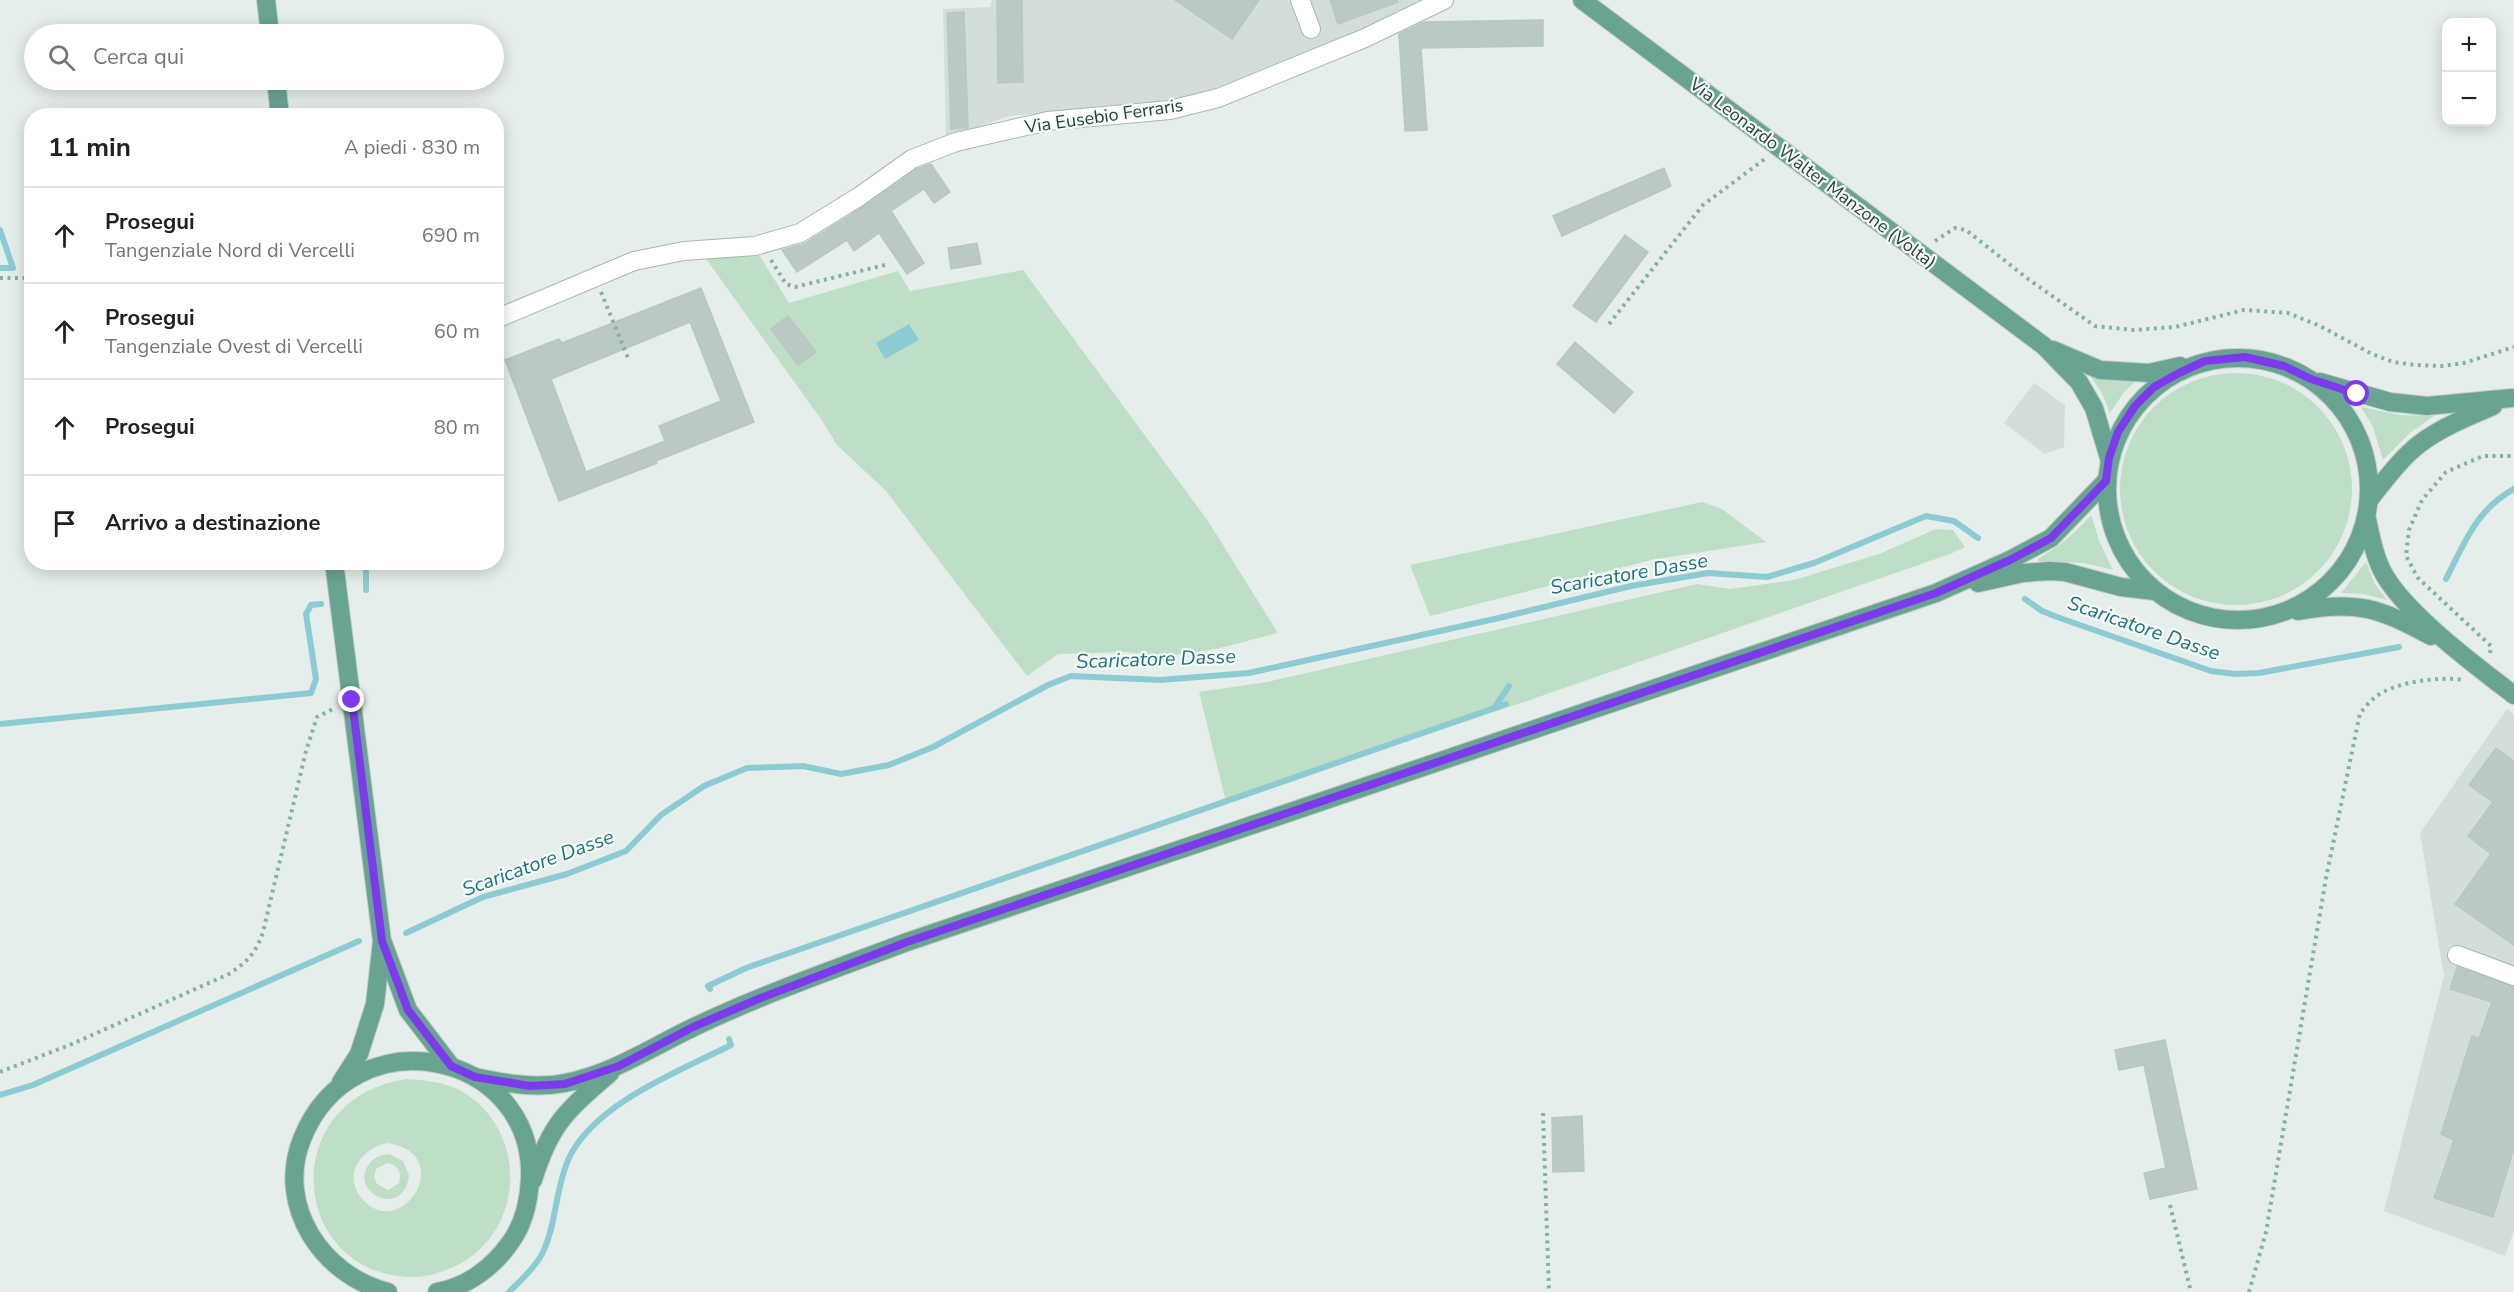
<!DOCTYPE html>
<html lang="it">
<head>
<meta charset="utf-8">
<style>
	body { margin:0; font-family:"Nunito Sans",sans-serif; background:#f2f2f2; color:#202124 }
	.controls { position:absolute; right:18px; top:18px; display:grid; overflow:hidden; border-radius:12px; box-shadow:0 3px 15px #0003 }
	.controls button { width:54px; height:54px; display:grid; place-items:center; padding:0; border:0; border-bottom:2px solid #e0e0e0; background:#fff; color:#202124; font:30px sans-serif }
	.stop { position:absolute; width:18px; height:18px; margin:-14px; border:4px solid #7c3aed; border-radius:50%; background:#fff }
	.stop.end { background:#7c3aed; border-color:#fff; box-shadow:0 2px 6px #0008 }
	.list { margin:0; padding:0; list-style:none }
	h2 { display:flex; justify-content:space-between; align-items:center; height:78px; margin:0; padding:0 24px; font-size:26px }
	h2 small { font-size:20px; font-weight:400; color:#757577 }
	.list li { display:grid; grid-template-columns:39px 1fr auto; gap:18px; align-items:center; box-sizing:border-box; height:96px; padding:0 24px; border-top:2px solid #e0e0e0 }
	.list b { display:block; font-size:22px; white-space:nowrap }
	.list p { margin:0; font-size:20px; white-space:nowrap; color:#757577 }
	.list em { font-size:20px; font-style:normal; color:#757577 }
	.icon { flex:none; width:33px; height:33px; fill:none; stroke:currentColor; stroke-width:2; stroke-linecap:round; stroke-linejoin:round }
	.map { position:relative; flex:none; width:2514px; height:1292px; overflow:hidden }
	.search { position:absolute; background:#fff; box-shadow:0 3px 15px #0003; left:24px; top:24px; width:480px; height:66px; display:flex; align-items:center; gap:15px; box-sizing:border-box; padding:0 21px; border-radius:33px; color:#757577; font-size:22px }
	.panel { position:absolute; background:#fff; box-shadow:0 3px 15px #0003; left:24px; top:108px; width:480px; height:462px; border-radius:24px }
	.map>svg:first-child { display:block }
	.built { fill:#d3ded9 }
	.green { fill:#bedfc6; fill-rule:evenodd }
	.water { fill:#8dcbd3 }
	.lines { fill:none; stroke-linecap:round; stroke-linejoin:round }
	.stream { stroke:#8dcbd3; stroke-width:6 }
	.building { fill:#bac9c3; stroke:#b7c8c1; stroke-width:1.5; fill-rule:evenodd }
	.minor-casing { stroke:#a7b7b1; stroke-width:20 }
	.major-casing { stroke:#c2cac7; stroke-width:20 }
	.path { stroke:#85b2a3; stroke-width:4; stroke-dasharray:3 4.5; stroke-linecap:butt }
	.minor { stroke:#fff; stroke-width:18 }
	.major { stroke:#69a493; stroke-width:18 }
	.route { stroke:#7c3aed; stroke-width:8 }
	.labels { text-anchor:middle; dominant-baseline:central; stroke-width:4.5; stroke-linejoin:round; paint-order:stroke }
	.street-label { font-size:18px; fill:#244138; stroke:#f6fbf8 }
	.water-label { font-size:20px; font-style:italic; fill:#1c717f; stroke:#f6fbf8 }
</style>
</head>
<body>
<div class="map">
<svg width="2514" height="1292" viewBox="0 0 2514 1292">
	<rect width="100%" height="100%" fill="#e5eeea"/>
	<g class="built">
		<path d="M992 0H1428L1323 45 1202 93 1159 103 1009 116 946 138 943 9 990 7Z"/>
		<path d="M2034 383 2065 405 2064 447 2045 454 2004 423Z"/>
		<path d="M2507 709 2514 714V1231L2505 1256 2384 1211 2444 976 2420 833Z"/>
	</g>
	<g class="green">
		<path d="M758 253 789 303 898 271 910 291 1023 270 1208 521 1278 633 1216 649 1168 656 1125 652 1058 654 1027 676 886 491 837 445 823 422 704 256Z"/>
		<circle cx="2236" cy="489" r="116"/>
		<path d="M2088 373 2135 382 2124 392 2110 413 2102 393Z"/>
		<path d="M2361 407 2400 415 2434 416 2411 432 2383 460 2373 427Z"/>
		<path d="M1702 502 1722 509 1766 542 1651 560 1430 616 1410 565Z"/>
		<path d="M2091 515 2100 543 2113 570 2084 563 2038 561V559C2059 546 2075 534 2091 515Z"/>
		<path d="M1936 529 1953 530 1965 547 1950 554 1515 705 1226 802 1199 692 1267 682 1697 584 1730 589 1794 580 1879 554Z"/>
		<path d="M2366 562 2375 584 2387 600 2363 594 2341 593Z"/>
		<path d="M406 1079C426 1080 445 1082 463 1092 526 1130 526 1224 463 1262 449 1270 433 1276 416 1277 290 1279 273 1100 406 1079ZM388 1143C460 1155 398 1247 360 1196 343 1173 363 1147 388 1143Z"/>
		<path d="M389 1154 403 1161 409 1175C404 1220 348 1193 369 1164 374 1157 381 1155 389 1154ZM387 1163C398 1165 402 1172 399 1183L388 1190 377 1184 374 1177 376 1169Z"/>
	</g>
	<path class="water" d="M909 324 919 340 885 359 876 343Z"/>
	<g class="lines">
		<g class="stream">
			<path d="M0 230 13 268H0"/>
			<path d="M366 562V590"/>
			<path d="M2446 579C2465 542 2476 510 2514 489"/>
			<path d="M2025 599 2042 611 2057 617 2211 671 2235 674 2259 673 2399 647"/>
			<path d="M1494 708 1509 686"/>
			<path d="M0 724 311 693 316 679 306 614 311 605 321 604"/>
			<path d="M406 933 483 897 567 874 626 851 661 815 704 786 747 768 803 766 841 774 889 765 933 747 1048 685 1071 676 1160 680 1249 673 1499 618 1631 586 1708 573 1767 577 1814 563 1926 516 1954 521 1978 538"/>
			<path d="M710 989 708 986 746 968 1506 704"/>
			<path d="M0 1095 33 1085 359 941"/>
			<path d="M509 1292C520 1281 535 1268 542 1254 557 1224 555 1188 569 1158 595 1103 680 1071 731 1045L729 1039"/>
		</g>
	</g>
	<g class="building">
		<path d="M997 0H1022L1023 82 998 83Z"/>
		<path d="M1175 0H1259L1232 39Z"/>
		<path d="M1330 0H1397L1398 2 1338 24Z"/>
		<path d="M964 12 968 128 951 129 947 13Z"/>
		<path d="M1543 20V46L1421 48 1427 130 1405 131 1399 34 1424 22Z"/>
		<path d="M931 164 950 192 934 203 924 189 891 211 924 263 907 274 879 233 854 251 847 240 797 272 782 250 806 243 866 205 917 169Z"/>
		<path d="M1664 168 1671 186 1562 236 1553 216Z"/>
		<path d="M1625 235 1648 252 1596 322 1573 306Z"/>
		<path d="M977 243 981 264 951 269 948 248Z"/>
		<path d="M701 288 754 422 656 461 657 463 559 501 505 360 559 339 562 343ZM690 322 721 401 659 426 665 441 586 472 551 379Z"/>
		<path d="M788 316 816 352 798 365 771 329Z"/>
		<path d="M1575 342 1633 392 1614 413 1557 364Z"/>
		<path d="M2496 748 2514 761V945L2455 904 2491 854 2468 836 2493 802 2469 785Z"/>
		<path d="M2457 967 2514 987V1149L2493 1217 2434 1198 2454 1140 2441 1134 2472 1036 2479 1038 2492 1002 2450 989Z"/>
		<path d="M2165 1040 2197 1189 2150 1199 2144 1173 2166 1168 2144 1065 2119 1070 2115 1050Z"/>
		<path d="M1582 1116 1584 1171 1553 1172 1552 1118Z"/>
	</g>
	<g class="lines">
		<g class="minor-casing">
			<g id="minor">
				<path d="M1300 0 1311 29"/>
				<path d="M496 319 634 261 684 251 755 246 800 233 860 196 912 159 956 142 1048 121 1170 110 1218 98 1365 38 1444 0"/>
				<path d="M2457 955 2514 976"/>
			</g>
		</g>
		<g class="major-casing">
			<g id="major">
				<path d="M266 0 270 34"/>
				<path d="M1582 0 2044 346 2079 382 2094 408 2109 458"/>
				<path d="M276 80 280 116"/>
				<path d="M2053 350 2100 370 2149 373 2180 366"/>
				<circle cx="2238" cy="489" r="131"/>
				<path d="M2320 382 2390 402 2427 406 2512 398"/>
				<path d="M2370 499C2383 482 2395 466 2410 452 2432 431 2465 418 2493 406"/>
				<path d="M2367 519C2371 538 2375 559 2385 576 2409 616 2476 666 2514 695"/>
				<path d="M334 562 382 941 375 1004 359 1054 341 1082"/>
				<path d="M1978 583 2023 573 2049 571 2065 572 2121 587 2154 591"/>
				<path d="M2298 611C2357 600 2379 608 2431 636"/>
				<path d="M383 943 408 1010 451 1066"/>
				<path d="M475 1077C504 1083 535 1089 565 1083 612 1074 652 1047 694 1027 763 994 835 969 907 942L1936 593 2010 560 2051 538 2106 481"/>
				<path d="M533 1180C550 1124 567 1110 610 1073"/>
				<path d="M388 1292C323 1276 275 1206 302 1139 352 1013 535 1050 530 1179 529 1201 524 1224 510 1243 493 1267 467 1287 437 1292"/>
			</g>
		</g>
		<g class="path">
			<path d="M1935 241 1955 228 1966 230 2028 279 2095 326 2134 330 2175 327 2244 310 2288 313 2320 326 2372 354 2393 362 2415 365 2442 366 2464 363 2514 347"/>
			<path d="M771 260 786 284 795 287 885 265"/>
			<path d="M0 278H32"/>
			<path d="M601 292 628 358"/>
			<path d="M1609 324 1703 205 1766 158"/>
			<path d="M2490 653 2491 646 2418 578 2406 556 2409 530 2422 500 2446 472 2483 456H2514"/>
			<path d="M0 1072 72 1044 229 974C247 962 256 953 263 932L306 751 317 717 335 708"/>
			<path d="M1543 1113 1549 1292"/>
			<path d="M2170 1205 2191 1292"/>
			<path d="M2249 1292 2266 1232 2326 878 2360 713C2364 709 2368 703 2373 699 2391 682 2441 676 2464 680"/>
		</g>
		<use href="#minor" class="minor"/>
		<use href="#major" class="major"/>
	</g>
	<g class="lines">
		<path class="route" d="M352 700 382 941 408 1010 451 1066 475 1077 530 1086 565 1084 619 1066 693 1027 758 999 907 942 1936 593 2010 560 2051 538 2106 481 2109 458 2118 432 2135 406 2154 387 2179 373 2205 361 2245 357 2284 366 2311 379 2357 394"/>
	</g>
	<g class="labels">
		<g class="street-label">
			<text transform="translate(1104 116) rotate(-8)">Via Eusebio Ferraris</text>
			<text transform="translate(1813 173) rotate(37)">Via Leonardo Walter Manzone (Volta)</text>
		</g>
		<g class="water-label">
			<text transform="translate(1629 574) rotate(-10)">Scaricatore Dasse</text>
			<text transform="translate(2144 628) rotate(19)">Scaricatore Dasse</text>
			<text transform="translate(1156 659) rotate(-2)">Scaricatore Dasse</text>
			<text transform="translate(538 863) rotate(-20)">Scaricatore Dasse</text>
		</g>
	</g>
</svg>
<div class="controls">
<button>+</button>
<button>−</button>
</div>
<div class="stop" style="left:2357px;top:394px"></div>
<div class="stop end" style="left:352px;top:700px"></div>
<div class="search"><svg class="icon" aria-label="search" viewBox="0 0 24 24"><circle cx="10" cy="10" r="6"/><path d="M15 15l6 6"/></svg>Cerca qui</div>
<section class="panel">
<h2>11 min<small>A piedi · 830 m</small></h2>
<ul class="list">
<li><svg class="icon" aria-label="ahead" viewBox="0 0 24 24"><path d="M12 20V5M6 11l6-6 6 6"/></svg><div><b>Prosegui</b><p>Tangenziale Nord di Vercelli</p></div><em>690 m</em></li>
<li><svg class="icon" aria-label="ahead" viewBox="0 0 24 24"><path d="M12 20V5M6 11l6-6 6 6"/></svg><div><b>Prosegui</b><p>Tangenziale Ovest di Vercelli</p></div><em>60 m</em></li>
<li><svg class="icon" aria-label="ahead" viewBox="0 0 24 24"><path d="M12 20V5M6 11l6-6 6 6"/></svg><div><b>Prosegui</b></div><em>80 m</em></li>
<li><svg class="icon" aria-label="arrive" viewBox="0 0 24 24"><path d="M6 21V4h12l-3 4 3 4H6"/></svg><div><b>Arrivo a destinazione</b></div></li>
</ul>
</section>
</div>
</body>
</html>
